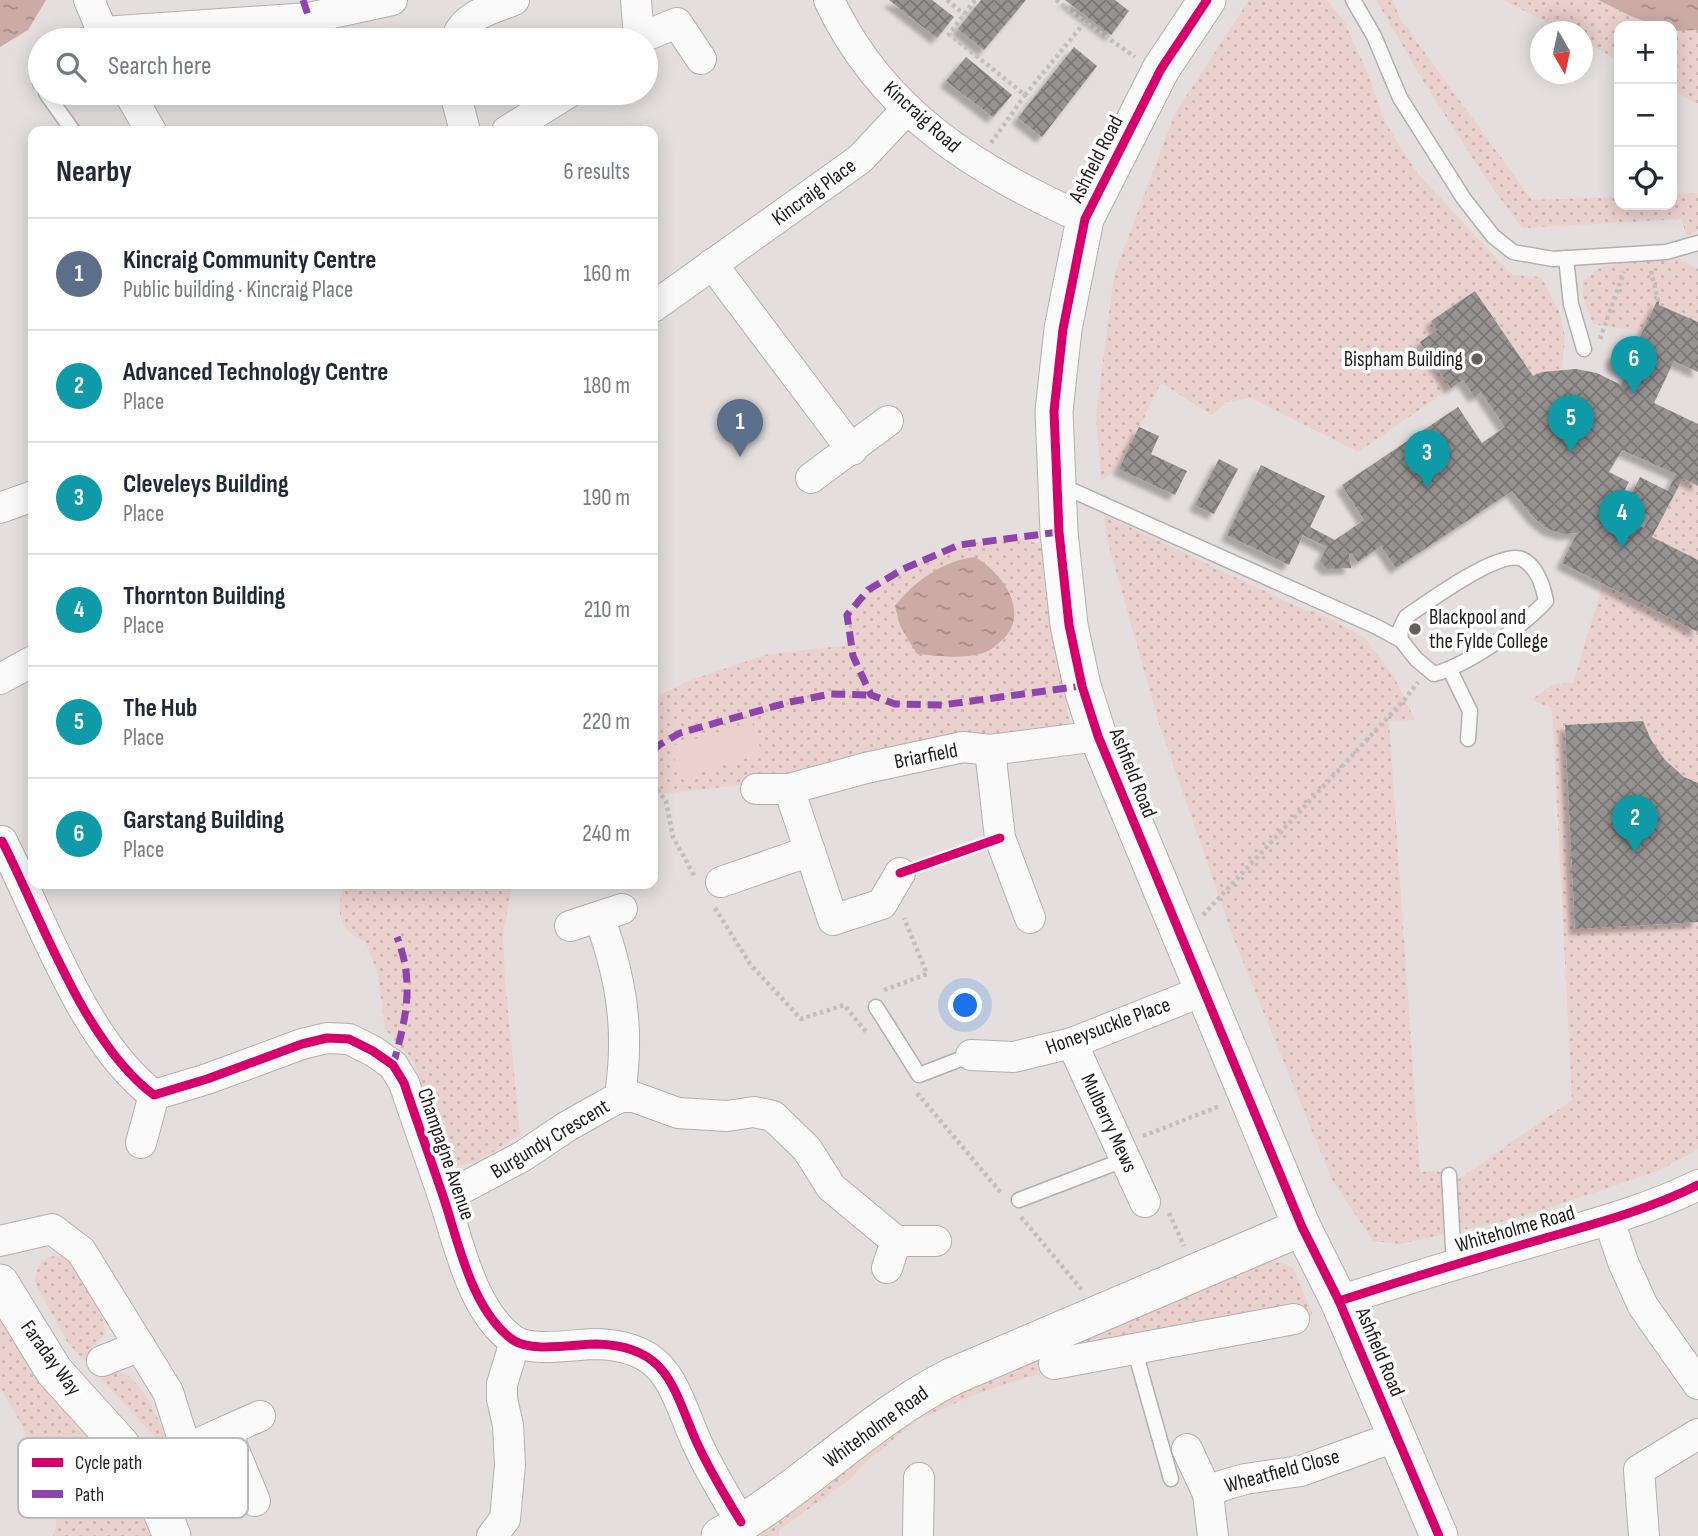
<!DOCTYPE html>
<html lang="en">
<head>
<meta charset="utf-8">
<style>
	body { margin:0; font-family:"Sofia Sans Condensed",sans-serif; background:#f6f6f7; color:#1f2937 }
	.controls { position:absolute; right:21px; top:21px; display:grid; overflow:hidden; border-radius:14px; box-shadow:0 4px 18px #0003 }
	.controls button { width:63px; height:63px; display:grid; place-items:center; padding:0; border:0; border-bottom:2px solid #e0e1e3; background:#fff; color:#1f2937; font:35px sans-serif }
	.compass { position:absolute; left:1530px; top:21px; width:63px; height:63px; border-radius:50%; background:#fff; box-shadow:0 4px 18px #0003; rotate:171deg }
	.you { position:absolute; left:966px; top:1006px; width:24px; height:24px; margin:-18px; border:5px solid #fff; border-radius:50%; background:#1a73e8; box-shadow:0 0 0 10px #1a73e833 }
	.badge { display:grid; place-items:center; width:46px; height:46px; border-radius:50%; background:#b45309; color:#fff; font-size:23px; font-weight:700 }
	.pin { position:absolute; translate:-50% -58px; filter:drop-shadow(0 2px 4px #0008) }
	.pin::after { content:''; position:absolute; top:37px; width:24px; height:21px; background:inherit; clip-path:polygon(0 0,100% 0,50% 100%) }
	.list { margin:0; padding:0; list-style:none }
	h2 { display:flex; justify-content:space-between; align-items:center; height:91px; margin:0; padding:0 28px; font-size:30px }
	h2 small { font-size:23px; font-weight:400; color:#747a83 }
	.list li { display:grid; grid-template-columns:46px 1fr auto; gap:21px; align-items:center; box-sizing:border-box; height:112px; padding:0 28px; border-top:2px solid #e0e1e3 }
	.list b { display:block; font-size:26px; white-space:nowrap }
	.list p { margin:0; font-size:23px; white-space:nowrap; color:#747a83 }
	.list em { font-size:23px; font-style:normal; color:#747a83 }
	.icon { flex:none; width:38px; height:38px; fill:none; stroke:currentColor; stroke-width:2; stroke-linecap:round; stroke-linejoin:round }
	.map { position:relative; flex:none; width:1698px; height:1536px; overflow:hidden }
	.search { position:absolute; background:#fff; box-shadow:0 4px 18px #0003; left:28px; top:28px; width:630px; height:77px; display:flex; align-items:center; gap:18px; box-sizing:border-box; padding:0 24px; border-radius:38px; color:#747a83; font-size:26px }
	.panel { position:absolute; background:#fff; box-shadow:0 4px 18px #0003; left:28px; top:126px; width:630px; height:763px; border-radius:14px }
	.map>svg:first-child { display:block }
	.grass { fill:url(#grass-dots) }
	.garden { fill:#ebd1ce }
	.water { fill:url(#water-ripples) }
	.building { fill:url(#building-cross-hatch); fill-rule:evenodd; filter:url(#shadow) }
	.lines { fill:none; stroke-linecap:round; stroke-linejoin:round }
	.service-casing { stroke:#b3afaf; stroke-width:17 }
	.minor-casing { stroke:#b3afaf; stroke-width:32 }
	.tertiary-casing { stroke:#b3afaf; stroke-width:39 }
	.path { stroke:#c0bebe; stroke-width:4.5; stroke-dasharray:3.5 3.5; stroke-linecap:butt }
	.service { stroke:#fbfafa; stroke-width:14 }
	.minor { stroke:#fbfafa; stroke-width:30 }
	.tertiary { stroke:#fbfafa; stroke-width:37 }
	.quiet { stroke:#8e44ad; stroke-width:7; stroke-dasharray:14 7; stroke-linecap:butt }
	.cycleway-casing { stroke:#fff; stroke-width:13 }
	.cycleway { stroke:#d6006c; stroke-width:9 }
	.poi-dot { fill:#64605f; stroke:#fff; stroke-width:2.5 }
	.labels { text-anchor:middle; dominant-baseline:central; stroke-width:7; stroke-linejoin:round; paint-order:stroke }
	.street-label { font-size:21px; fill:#1f1c1b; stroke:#fff }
	.poi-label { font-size:21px; fill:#1f1c1b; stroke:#fff; text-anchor:end }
	.key { fill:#fff; stroke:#bcbbbb; stroke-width:2 }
	.key-label { font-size:19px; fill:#1f1c1b }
</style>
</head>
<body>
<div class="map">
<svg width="1698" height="1536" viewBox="0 0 1698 1536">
	<defs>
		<pattern id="grass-dots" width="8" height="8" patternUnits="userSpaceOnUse" patternTransform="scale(1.75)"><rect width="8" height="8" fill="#ebd1ce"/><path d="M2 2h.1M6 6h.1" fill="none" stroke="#c9b3b0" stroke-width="1.8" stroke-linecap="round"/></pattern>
		<pattern id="water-ripples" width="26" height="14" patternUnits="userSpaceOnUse" patternTransform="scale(1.75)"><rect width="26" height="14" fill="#ccaba7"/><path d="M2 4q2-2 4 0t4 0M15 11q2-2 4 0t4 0" fill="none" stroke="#a58a87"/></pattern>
		<pattern id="building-cross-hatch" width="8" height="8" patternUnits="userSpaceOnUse" patternTransform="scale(1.75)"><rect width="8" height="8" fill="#969392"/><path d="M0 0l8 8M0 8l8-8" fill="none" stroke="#7a7776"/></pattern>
		<filter id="shadow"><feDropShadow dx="-6" dy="6" stdDeviation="2" flood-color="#0004"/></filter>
	</defs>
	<rect width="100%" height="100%" fill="#e4dfde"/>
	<g class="grass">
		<path d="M1249 0H1327L1344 21 1369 76 1385 122 1417 173 1512 275 1541 277 1559 311 1565 337 1562 369 1533 376 1475 291 1431 320 1437 330 1420 342 1451 388 1358 452 1251 398 1226 402 1212 415 1161 383 1119 469 1101 480 1096 416 1114 275 1175 113Z"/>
		<path d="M1376 0H1393L1399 17 1532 200 1619 197V205H1672V195L1698 193V230L1686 236 1682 219 1522 228 1486 179 1427 87Z"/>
		<path d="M1503 0H1698V104L1672 90V26H1619V61L1583 41 1582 32 1564 31Z"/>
		<path d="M1680 259 1698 269V322L1659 305V299L1642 332 1593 324 1583 297V281L1598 269 1614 264Z"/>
		<path d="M1683 478 1698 486V560L1652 537Z"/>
		<path d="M1104 515 1307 611 1317 612 1364 637 1393 675 1415 720 1389 721 1420 1172 1437 1171 1459 1179 1572 1100 1552 708 1531 700 1554 684 1573 683 1603 584 1698 632V1149L1658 1171 1522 1217 1400 1244 1373 1241 1332 1180 1234 940 1159 724 1106 535Z"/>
		<path d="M1019 537 1041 545 1054 642 1072 735 757 783 653 795V698L689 681 768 654 851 645 847 615 868 590 903 569 959 545Z"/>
		<path d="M345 884H512L503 935 505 979 520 1134 481 1160 458 1166 445 1154 414 1062 385 1029 378 975 366 942C337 931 335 909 345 884Z"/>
		<path d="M59 1255C64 1257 71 1259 75 1262 87 1272 105 1318 105 1334L91 1348 97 1372C106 1372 118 1370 125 1374 148 1386 165 1437 176 1460L68 1343 34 1281C39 1263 41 1258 59 1255Z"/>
		<path d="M1271 1262 1285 1263 1294 1269 1313 1316 1134 1348 1009 1383 974 1395 918 1420 869 1459 849 1480 779 1530V1536H754L781 1519 925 1404 1206 1281Z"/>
		<path d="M0 1283 120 1444 153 1536H53L56 1527 54 1490 16 1415 0 1388Z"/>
	</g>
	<path class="garden" d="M752 722 762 754 680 778 671 746Z"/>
	<g class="water">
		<path d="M0 0H46L28 30 0 47Z"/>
		<path d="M1598 0H1698V30L1672 31V26C1645 26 1622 11 1598 0Z"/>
		<path d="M975 557C1003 573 1032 614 1001 641 997 644 993 649 988 651 967 660 939 656 917 654L900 626 895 606C915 581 942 561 975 557Z"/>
	</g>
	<g class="building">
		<path d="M889 0H932L954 17 937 38Z"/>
		<path d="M981 0H1026L984 50 958 29Z"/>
		<path d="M1065 0H1115L1129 11 1111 35Z"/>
		<path d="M1074 47 1097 66 1042 137 1018 118Z"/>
		<path d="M966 57 1012 95 993 117 946 81Z"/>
		<path d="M1475 291 1533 376 1542 372 1576 369 1597 373 1621 385 1627 373 1614 367 1611 361 1613 355 1618 351 1636 358 1644 345 1638 341 1659 297V305L1698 322V372L1674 361 1654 403 1698 424V486L1683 478 1652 537 1698 560V632L1562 563 1577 533 1563 534 1548 529 1535 519 1512 491 1396 568 1381 546 1358 562 1352 553 1349 554 1351 568 1327 569 1320 561 1327 547 1303 535 1289 565 1227 535 1261 465 1325 496 1310 527 1335 540 1364 520 1342 485 1458 407 1482 443 1505 427 1481 392 1475 397 1463 380 1451 388 1420 342 1437 330 1431 321ZM1622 450 1676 474 1668 491 1640 477 1626 504 1650 516 1644 528 1613 512 1629 482 1609 472Z"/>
		<path d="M1139 427 1159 436 1151 454 1187 471 1175 495 1119 469Z"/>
		<path d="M1219 459 1238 469 1214 514 1195 505Z"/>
		<path d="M1643 721 1651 740 1665 760 1684 777 1698 783V922L1575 929 1565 725Z"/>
	</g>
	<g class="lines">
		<g class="service-casing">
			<g id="service">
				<path d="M1353 0 1374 36 1400 98 1464 199 1493 236 1513 252 1553 259 1666 252 1698 243"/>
				<path d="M59 40 103 32"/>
				<path d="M40 63 37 67 40 83"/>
				<path d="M46 93 73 131"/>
				<path d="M1566 258 1571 304 1584 349"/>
				<path d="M1060 485 1375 626 1401 640 1416 659 1434 674C1468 665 1522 627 1546 601 1543 586 1537 566 1522 559 1500 549 1426 603 1406 617L1400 629 1401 640"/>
				<path d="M1450 670 1470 711 1468 739"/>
				<path d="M876 1007 919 1075 971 1055"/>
				<path d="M1449 1175 1454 1265"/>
				<path d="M1019 1200 1126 1159"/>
				<path d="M1134 1348 1171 1479"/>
			</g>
		</g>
		<g class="minor-casing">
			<g id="minor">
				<path d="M89 0 106 40"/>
				<path d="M636 0 639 37"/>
				<path d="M829 0C881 112 977 171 1085 219"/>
				<path d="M103 32 309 18 392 0"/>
				<path d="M456 40C463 15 492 9 514 0"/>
				<path d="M635 40 677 23 701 59"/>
				<path d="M129 93 151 131"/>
				<path d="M455 93 465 131"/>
				<path d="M507 131 568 93"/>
				<path d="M712 264 852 450"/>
				<path d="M653 307 860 159 907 109"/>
				<path d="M811 478 888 421"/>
				<path d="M0 508 33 496"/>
				<path d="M0 679 33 661"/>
				<path d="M990 750 1000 838 1030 918"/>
				<path d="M756 789H789L866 768 963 747 990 750 1098 736"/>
				<path d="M789 789 833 920 882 904 900 873"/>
				<path d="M2 841C42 919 84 1043 154 1095L207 1079 302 1044 327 1038 349 1039 373 1051 393 1065 404 1083C417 1122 431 1160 444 1199 459 1244 472 1311 513 1340 532 1353 575 1344 597 1344 669 1346 673 1389 697 1443 710 1471 725 1496 741 1522"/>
				<path d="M721 882 810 851"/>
				<path d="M599 917C614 957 625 1004 624 1047 624 1064 622 1081 620 1097"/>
				<path d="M570 926 622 909"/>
				<path d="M1072 1043 1145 1202"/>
				<path d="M971 1055 1014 1057 1072 1043 1203 991"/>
				<path d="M141 1143 154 1095"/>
				<path d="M444 1198 523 1156 566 1127 605 1105 620 1097H634L678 1113 727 1116 754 1112 773 1116 807 1149 831 1187 896 1241H936"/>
				<path d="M1609 1220 1623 1262 1643 1306 1698 1384"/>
				<path d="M0 1241 52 1229 81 1251 168 1392 195 1477"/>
				<path d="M887 1268 896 1241"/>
				<path d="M1339 1301C1404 1280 1469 1260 1535 1241 1590 1225 1646 1211 1698 1185"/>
				<path d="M102 1361 140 1346"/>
				<path d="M1054 1364 1294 1319"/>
				<path d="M226 1431 260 1416"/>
				<path d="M186 1449 226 1431 255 1501"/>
				<path d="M1187 1449 1208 1494"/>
				<path d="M492 1536 505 1519 510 1465 508 1425 502 1399V1384L515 1342"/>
				<path d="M918 1536 919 1478"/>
				<path d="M1213 1536 1208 1494 1221 1486 1245 1479 1301 1471 1397 1436"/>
				<path d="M1644 1536 1639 1470 1698 1434"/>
			</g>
		</g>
		<g class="tertiary-casing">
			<g id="tertiary">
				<path d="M1207 0 1161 69 1085 219 1063 329 1054 411 1059 532 1069 625 1082 686 1098 736 1302 1227 1339 1301 1439 1536"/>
				<path d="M0 1283 54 1371 120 1444 156 1498 172 1536"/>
				<path d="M720 1536C802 1490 867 1420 951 1377L1302 1227"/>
			</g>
		</g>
		<g class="path">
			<path d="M947 0 964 14"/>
			<path d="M975 0 949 34 1025 95 1085 22 1135 57"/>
			<path d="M1056 0 1085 22"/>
			<path d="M991 143 1025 95"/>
			<path d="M1651 271 1659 305"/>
			<path d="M1600 339 1624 272"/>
			<path d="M653 784 666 801 673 837 695 877"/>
			<path d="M925 864 976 847"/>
			<path d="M715 908 750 964 801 1019 844 1005 867 1033"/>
			<path d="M1203 915 1405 699 1418 682"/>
			<path d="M884 990 927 974 904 918"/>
			<path d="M917 1093 1002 1194"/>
			<path d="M1143 1136 1220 1106"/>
			<path d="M1169 1213 1184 1246"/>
			<path d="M1021 1217 1082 1290"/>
		</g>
		<use href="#service" class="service"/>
		<use href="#minor" class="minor"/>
		<use href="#tertiary" class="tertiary"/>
		<g class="quiet">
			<path d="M303 0 309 18"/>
			<path d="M1059 532 959 545 903 569 868 590 847 615 853 656 871 695 895 704 942 705 1082 686"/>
			<path d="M653 751 659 745 680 733 790 702 831 694 871 695"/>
			<path d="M393 1065C406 1019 415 983 397 937"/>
		</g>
		<g class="cycleway-casing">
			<g id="cycleway">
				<path d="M1207 0 1161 69 1085 219 1063 329 1054 411 1059 532 1069 625 1082 686 1098 736 1302 1227 1339 1301 1439 1536"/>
				<path d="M2 841C42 919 84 1043 154 1095L207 1079 302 1044 327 1038 349 1039 373 1051 393 1065 404 1083C417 1122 431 1160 444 1199 459 1244 472 1311 513 1340 532 1353 575 1344 597 1344 669 1346 673 1389 697 1443 710 1471 725 1496 741 1522"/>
				<path d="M900 873 1000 838"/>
				<path d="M1339 1301C1404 1280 1469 1260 1535 1241 1590 1225 1646 1211 1698 1185"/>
			</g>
		</g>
		<use href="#cycleway" class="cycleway"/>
	</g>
	<g class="poi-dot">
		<circle cx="1477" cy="359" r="7"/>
		<circle cx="1415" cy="629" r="7"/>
	</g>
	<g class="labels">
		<g class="street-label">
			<text transform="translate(922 117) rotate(42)">Kincraig Road</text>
			<text transform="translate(1096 159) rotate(-63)">Ashfield Road</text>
			<text transform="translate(814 192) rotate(-36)">Kincraig Place</text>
			<text transform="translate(926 756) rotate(-11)">Briarfield</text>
			<text transform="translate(1133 773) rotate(68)">Ashfield Road</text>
			<text transform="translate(1108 1026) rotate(-20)">Honeysuckle Place</text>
			<text transform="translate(1109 1123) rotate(65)">Mulberry Mews</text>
			<text transform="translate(550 1139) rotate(-31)">Burgundy Crescent</text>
			<text transform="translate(446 1154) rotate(71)">Champagne Avenue</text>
			<text transform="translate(1515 1229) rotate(-16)">Whiteholme Road</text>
			<text transform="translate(1380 1352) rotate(67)">Ashfield Road</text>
			<text transform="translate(51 1358) rotate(54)">Faraday Way</text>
			<text transform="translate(876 1427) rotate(-36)">Whiteholme Road</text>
			<text transform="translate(1282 1471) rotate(-15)">Wheatfield Close</text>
		</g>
		<g class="poi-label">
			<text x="1463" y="359">Bispham Building</text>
			<text x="1429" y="617" text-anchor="start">Blackpool and<tspan x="1429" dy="24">the Fylde College</tspan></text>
		</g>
	</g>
	<rect x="18" y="1438" width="230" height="80" rx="10" class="key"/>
	<rect x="32" y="1458" width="31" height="9" fill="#d6006c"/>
	<rect x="32" y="1490" width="31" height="8" fill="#8e44ad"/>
	<g class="key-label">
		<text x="75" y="1469">Cycle path</text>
		<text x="75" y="1501">Path</text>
	</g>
</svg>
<div class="controls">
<button>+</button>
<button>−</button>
<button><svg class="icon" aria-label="locate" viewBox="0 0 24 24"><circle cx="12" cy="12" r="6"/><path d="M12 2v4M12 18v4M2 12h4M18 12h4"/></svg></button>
</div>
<svg class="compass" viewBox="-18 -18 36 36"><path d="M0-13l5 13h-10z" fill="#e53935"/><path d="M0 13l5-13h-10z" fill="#747a83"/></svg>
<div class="you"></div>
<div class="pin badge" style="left:740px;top:457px;background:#5c6f8a">1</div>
<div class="pin badge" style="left:1635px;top:853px;background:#0f9aa8">2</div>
<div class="pin badge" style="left:1427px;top:488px;background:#0f9aa8">3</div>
<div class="pin badge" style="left:1622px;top:548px;background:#0f9aa8">4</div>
<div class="pin badge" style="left:1571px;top:453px;background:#0f9aa8">5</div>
<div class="pin badge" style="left:1634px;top:394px;background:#0f9aa8">6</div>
<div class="search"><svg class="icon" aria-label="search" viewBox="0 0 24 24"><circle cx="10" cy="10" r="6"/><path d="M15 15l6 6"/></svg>Search here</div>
<section class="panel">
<h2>Nearby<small>6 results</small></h2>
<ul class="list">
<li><span class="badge" style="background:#5c6f8a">1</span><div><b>Kincraig Community Centre</b><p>Public building · Kincraig Place</p></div><em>160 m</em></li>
<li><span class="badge" style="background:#0f9aa8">2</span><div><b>Advanced Technology Centre</b><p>Place</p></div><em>180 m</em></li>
<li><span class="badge" style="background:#0f9aa8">3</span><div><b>Cleveleys Building</b><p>Place</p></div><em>190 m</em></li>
<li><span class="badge" style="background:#0f9aa8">4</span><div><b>Thornton Building</b><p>Place</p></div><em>210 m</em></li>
<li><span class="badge" style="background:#0f9aa8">5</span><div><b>The Hub</b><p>Place</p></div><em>220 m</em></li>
<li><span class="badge" style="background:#0f9aa8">6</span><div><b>Garstang Building</b><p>Place</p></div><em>240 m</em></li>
</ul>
</section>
</div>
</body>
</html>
